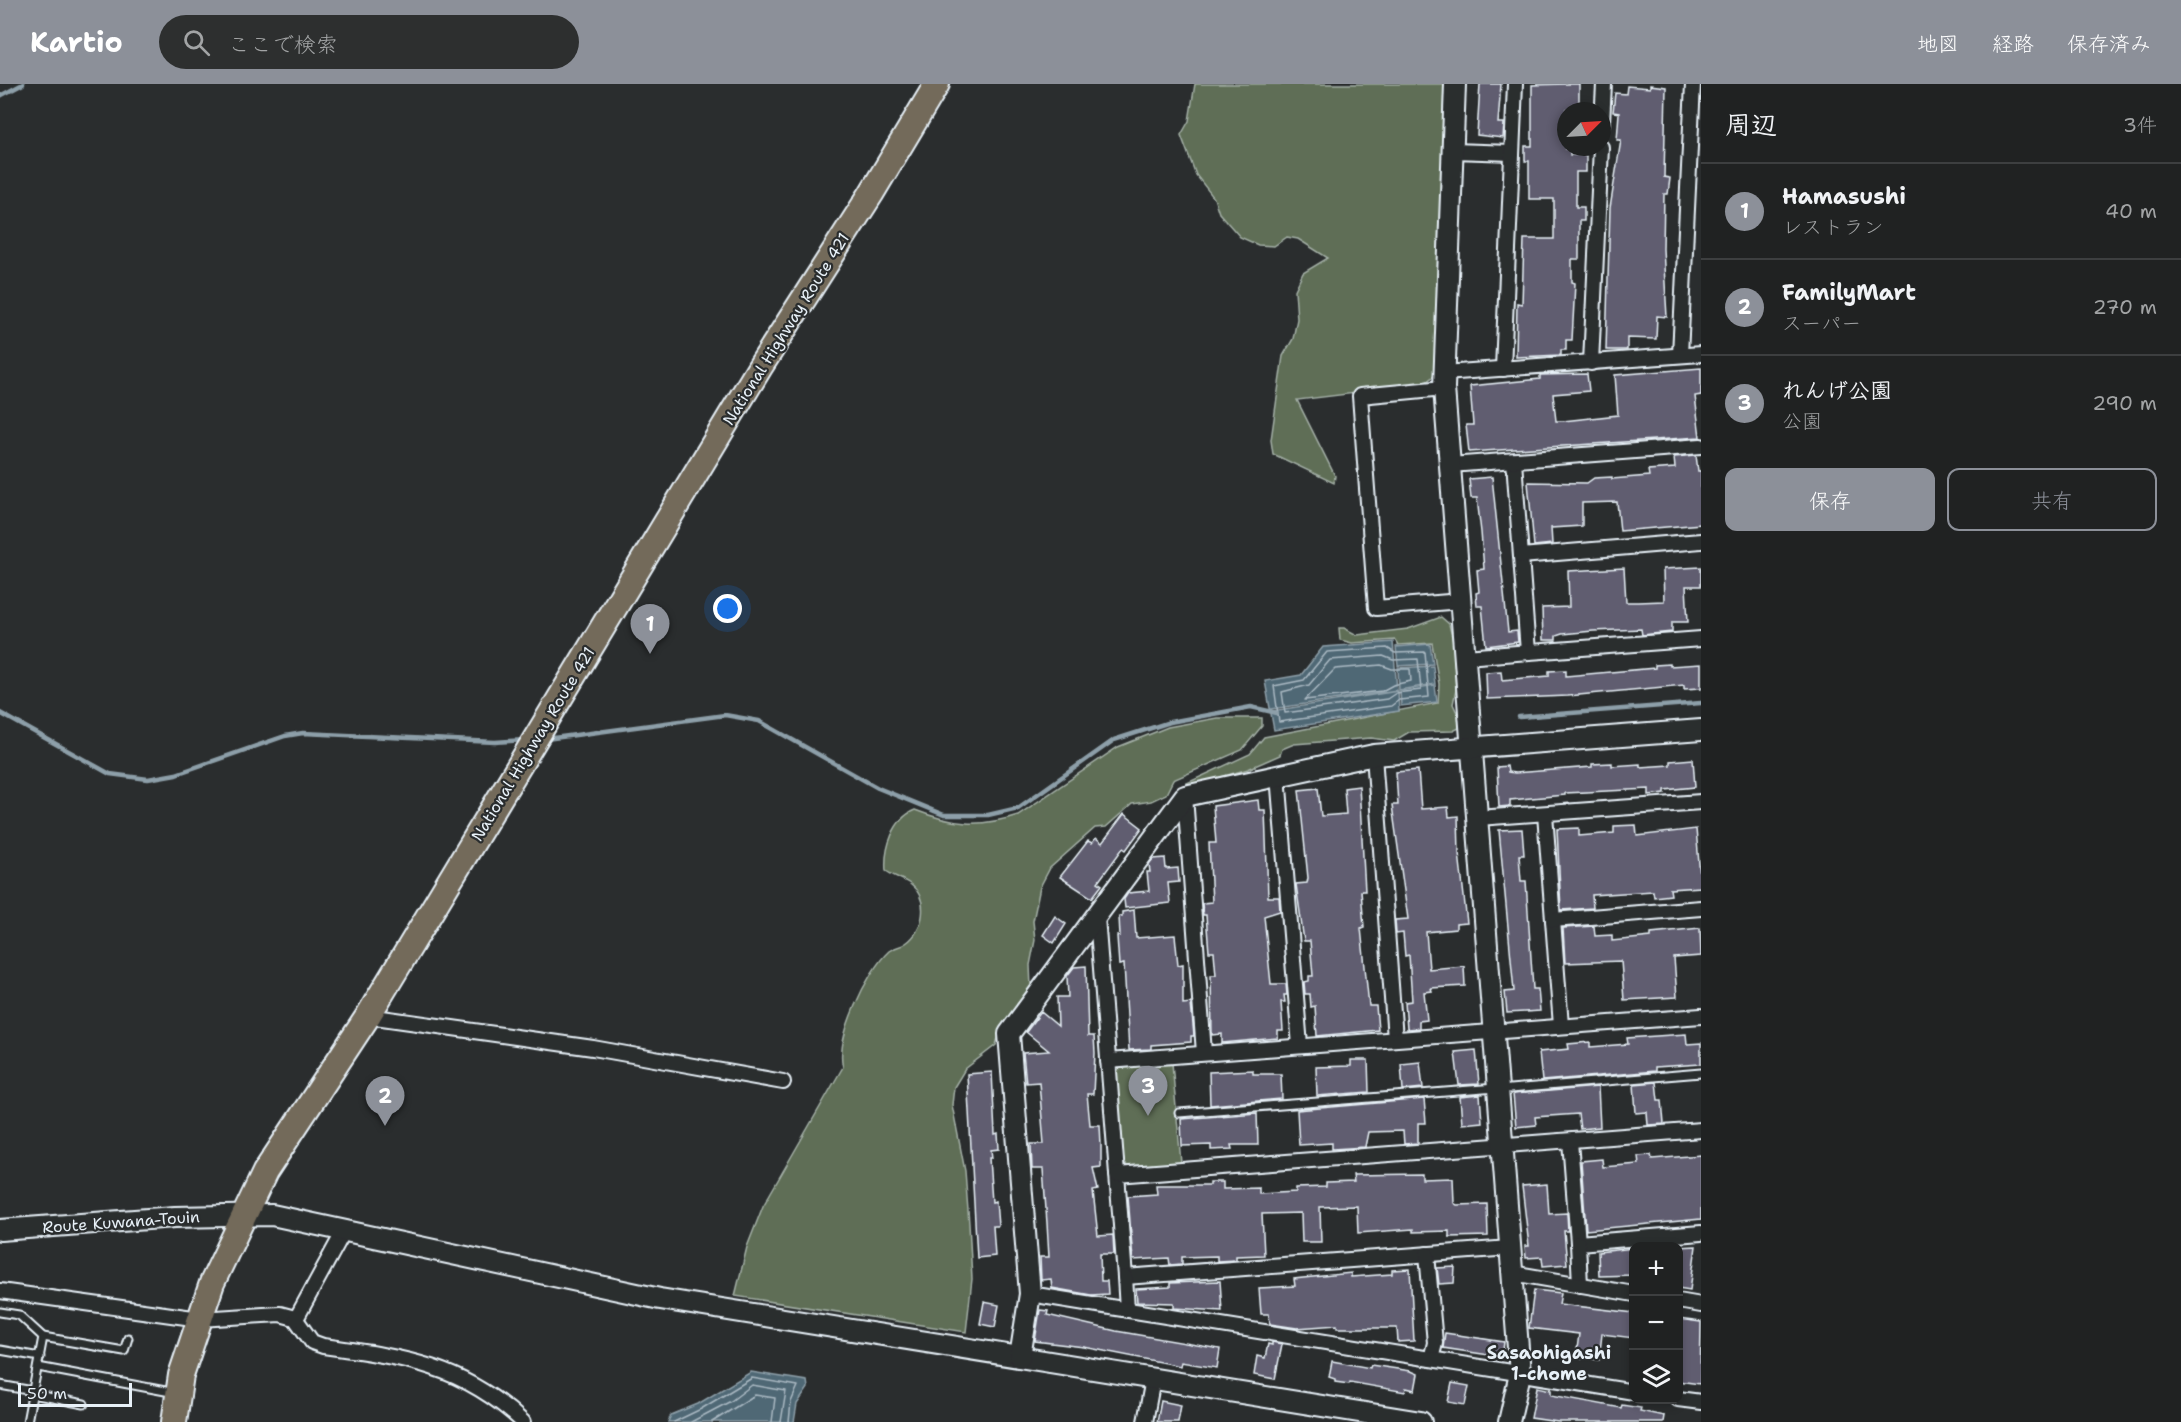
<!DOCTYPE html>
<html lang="ja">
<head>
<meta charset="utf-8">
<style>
	body { margin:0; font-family:"Shantell Sans","Klee One",sans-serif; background:#2d2f2f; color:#f1f3f6 }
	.controls { position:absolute; right:18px; bottom:18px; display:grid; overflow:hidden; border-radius:12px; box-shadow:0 3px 9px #0003 }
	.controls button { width:54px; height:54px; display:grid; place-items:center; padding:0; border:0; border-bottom:2px solid #3d3f40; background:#202222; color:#f1f3f6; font:30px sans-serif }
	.compass { position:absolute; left:1557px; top:18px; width:54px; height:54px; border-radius:50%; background:#202222; box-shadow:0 3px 9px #0003; rotate:66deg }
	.scale { position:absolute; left:18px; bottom:15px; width:114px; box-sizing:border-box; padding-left:6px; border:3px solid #e8f1f8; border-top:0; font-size:16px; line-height:21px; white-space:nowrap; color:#e8f1f8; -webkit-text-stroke:4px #2a2d2e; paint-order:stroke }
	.you { position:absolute; left:728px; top:525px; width:21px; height:21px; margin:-15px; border:4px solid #fff; border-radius:50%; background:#1a73e8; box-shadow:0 0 0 9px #1a73e833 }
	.badge { display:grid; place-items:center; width:39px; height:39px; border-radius:50%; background:#8c9099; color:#fff; font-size:20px; font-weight:700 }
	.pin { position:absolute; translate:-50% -50px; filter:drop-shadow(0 2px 3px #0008) }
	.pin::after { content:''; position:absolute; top:32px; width:21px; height:18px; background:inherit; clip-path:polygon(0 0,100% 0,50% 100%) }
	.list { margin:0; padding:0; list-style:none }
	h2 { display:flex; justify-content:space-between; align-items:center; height:78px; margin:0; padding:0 24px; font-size:26px }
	h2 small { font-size:20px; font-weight:400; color:#a2a4a5 }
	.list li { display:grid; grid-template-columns:39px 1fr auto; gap:18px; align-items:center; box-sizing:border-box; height:96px; padding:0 24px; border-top:2px solid #3d3f40 }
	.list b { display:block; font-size:22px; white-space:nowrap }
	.list p { margin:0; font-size:20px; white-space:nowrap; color:#a2a4a5 }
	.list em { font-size:20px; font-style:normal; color:#a2a4a5 }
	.actions { display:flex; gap:12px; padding:18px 24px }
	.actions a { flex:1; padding:14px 0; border:2px solid #8c9099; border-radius:12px; text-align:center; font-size:21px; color:#8c9099 }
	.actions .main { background:#8c9099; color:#fff }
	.icon { flex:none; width:33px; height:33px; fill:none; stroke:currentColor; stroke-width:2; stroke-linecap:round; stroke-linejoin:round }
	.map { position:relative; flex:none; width:1701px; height:1338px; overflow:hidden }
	header { display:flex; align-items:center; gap:36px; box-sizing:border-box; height:84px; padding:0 30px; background:#8c9099; color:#fff }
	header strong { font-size:28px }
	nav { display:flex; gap:33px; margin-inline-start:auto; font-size:21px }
	.search { width:420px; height:54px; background:#2d2f2f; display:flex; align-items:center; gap:15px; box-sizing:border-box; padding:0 21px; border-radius:33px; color:#a2a4a5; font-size:22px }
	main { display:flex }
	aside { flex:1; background:#202222 }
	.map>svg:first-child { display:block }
	.green { fill:#5f6e56; stroke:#a4b0a7; stroke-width:1.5 }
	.water { fill:#506875; stroke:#8d9fa9; stroke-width:1.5 }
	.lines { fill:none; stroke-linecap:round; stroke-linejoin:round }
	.shore { stroke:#abbac4; stroke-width:1.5 }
	.stream { stroke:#8d9fa9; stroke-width:4.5 }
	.building { fill:#605d6f; stroke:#e8f1f8; stroke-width:1.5 }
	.lane-casing { stroke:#e8f1f8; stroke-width:11 }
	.street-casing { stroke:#e8f1f8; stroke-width:18 }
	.secondary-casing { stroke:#e8f1f8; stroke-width:24 }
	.highway-casing { stroke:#e8f1f8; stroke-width:28 }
	.lane { stroke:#2a2d2e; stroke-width:7 }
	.street { stroke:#2a2d2e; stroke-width:14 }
	.secondary { stroke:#2a2d2e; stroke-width:20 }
	.highway { stroke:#736a5a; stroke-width:24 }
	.labels { text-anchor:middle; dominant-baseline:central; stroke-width:4.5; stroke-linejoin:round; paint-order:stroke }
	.street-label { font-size:16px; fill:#e8f1f8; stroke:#2a2d2e }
	.neighbourhood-label { font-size:18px; font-weight:bold; fill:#e8f1f8; stroke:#2a2d2e }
</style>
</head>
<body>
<header>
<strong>Kartio</strong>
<div class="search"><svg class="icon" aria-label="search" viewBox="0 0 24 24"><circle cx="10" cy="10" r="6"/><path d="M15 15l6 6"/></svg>ここで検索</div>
<nav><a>地図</a><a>経路</a><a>保存済み</a></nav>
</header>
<main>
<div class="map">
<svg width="1701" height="1338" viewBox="0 0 1701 1338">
	<rect width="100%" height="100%" fill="#2a2d2e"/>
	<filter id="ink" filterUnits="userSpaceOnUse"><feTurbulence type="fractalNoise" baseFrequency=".0167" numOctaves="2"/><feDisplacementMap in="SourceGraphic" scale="12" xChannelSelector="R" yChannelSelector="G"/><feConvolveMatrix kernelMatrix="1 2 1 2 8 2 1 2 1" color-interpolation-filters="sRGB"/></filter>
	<g filter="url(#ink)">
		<g class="green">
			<path d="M1195 0H1448L1435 291 1422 301 1297 316 1335 392 1334 399 1273 370 1271 356 1283 272 1293 255 1297 235 1295 206 1303 189 1328 174 1298 155 1287 153 1274 162 1258 161 1240 153 1219 129 1214 114 1196 91 1181 51 1189 37Z"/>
			<path d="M1441 533 1449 540 1453 557 1456 606 1453 620 1459 633V644L1453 647 1409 648 1394 657 1371 654 1294 660 1282 665 1280 671 1248 685 1194 701 1187 699 1250 670 1264 653 1438 619 1439 600 1432 559 1398 561 1395 556 1352 559 1340 556 1339 544H1344L1357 551 1408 545Z"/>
			<path d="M1217 634H1262V642L1242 666 1173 696 1166 710 1151 717 1132 720 1106 743 1095 744 1050 784 1040 803 1033 837 1035 856 1030 881 1031 905 1000 947 996 961 965 985 954 1003 952 1021 965 1087 969 1140 972 1195 966 1248 735 1212 747 1163 763 1122 843 983C835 955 867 887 889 867 894 863 901 863 906 859 924 847 930 815 910 800 903 795 893 792 886 787 884 765 893 735 915 726 953 741 979 744 1018 731L1118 663 1168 643Z"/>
			<path d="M1172 979 1181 1079 1127 1082 1123 1076 1116 989 1121 983Z"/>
		</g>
		<g class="water">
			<path d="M1393 558 1397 606 1271 625 1272 627 1398 607 1399 627 1274 646 1265 597 1301 591 1323 563Z"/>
			<path d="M1430 560 1433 580 1398 582 1396 563Z"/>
			<path d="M1433 582 1435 600 1399 606 1398 584Z"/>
			<path d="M1435 601 1437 618 1401 622 1400 607Z"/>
			<path d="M751 1288 807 1297 808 1304 797 1320 794 1338H668L671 1331 698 1320Z"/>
		</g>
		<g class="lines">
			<g class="shore">
				<path d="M1387 564 1395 569 1425 568 1429 613 1399 616 1391 622 1279 638 1274 602 1304 596 1327 568Z"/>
				<path d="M1383 572 1393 576 1418 575 1421 606 1396 609 1387 615 1285 629 1282 608 1309 601 1330 576Z"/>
				<path d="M1381 581 1392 585H1410L1411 597 1393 601 1382 607 1305 616 1335 585Z"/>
				<path d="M674 1338 701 1325 752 1294 798 1302 791 1318 789 1338"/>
				<path d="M691 1338 731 1317 752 1301 786 1307 781 1338"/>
				<path d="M712 1338 755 1311 775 1314 772 1338"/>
			</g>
			<g class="stream">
				<path d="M0 12 23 0"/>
				<path d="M0 629 110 690 148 695 176 690 285 652 303 649 495 658 526 656"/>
				<path d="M1519 633 1701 619"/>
				<path d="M546 655 725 631 759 637 878 704 944 731H988L1018 724 1114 656 1170 638 1251 623 1277 629"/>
			</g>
		</g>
		<g class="building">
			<path d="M1480 0H1501L1498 39H1504L1503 54 1477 51Z"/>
			<path d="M1566 0H1579V25H1566V65H1570V71H1586V88H1576V123H1584V137H1579V175H1572V198L1575 199 1572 256H1566V266H1561V271L1516 273 1517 219 1522 220 1524 155H1554V115H1529V77H1525V62H1532V1Z"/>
			<path d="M1650 1 1666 3 1664 93 1670 94 1668 110H1664L1663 165 1667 233 1657 232 1656 255 1627 254V266H1606L1610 124 1621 56H1617L1619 29 1613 28 1615 9 1626 10 1627 2 1650 4Z"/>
			<path d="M1701 284V311L1695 312 1700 353 1469 368 1466 341H1473L1470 302 1540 295V291L1587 290 1589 307 1553 310 1556 337H1563L1618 331 1615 291Z"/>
			<path d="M1696 371 1698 387H1701V440L1620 447 1617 418 1582 419V442L1551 444 1552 460 1534 462 1528 398 1587 399 1594 394 1612 393V395L1649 392 1648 386 1675 384 1674 373Z"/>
			<path d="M1492 393 1508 548 1517 547 1518 558 1486 562 1482 522H1477L1476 509 1479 508 1477 486 1484 485 1481 448 1477 414H1471L1469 395Z"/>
			<path d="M1701 483V502H1686L1688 538H1672V548L1642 551 1641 545 1593 547 1562 550 1556 552V556H1543L1542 524 1569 523 1568 487 1624 484 1626 518H1638L1664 517 1663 485Z"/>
			<path d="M1670 580V582L1701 580V604L1684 605V601L1568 612 1487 615 1486 588 1501 587 1502 596 1549 592V587L1566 586V592L1655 584V581Z"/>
			<path d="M1693 675 1695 703 1665 706V709L1649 711V705L1565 709V711L1510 716V722L1499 723 1497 683 1507 682 1508 688 1515 689 1592 683V680L1612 679V682L1640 680V683L1670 681V677Z"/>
			<path d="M1418 686 1421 725 1448 723 1449 733 1458 732 1459 769 1467 839 1456 840V845L1426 848 1429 885 1464 882 1465 902 1431 904 1432 907 1424 908 1427 936 1419 937V944L1407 945 1405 918 1412 917 1409 871 1405 872 1403 849 1396 850 1395 836 1408 835 1392 721H1398L1396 688Z"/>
			<path d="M1359 702 1365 807H1361L1364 843 1361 844 1369 922H1376L1378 946 1317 952 1315 922 1311 923 1310 910H1305L1304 898 1309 897V892H1313L1310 857H1304L1296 800 1307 799 1308 794 1299 706 1318 704 1321 732 1346 730 1344 704Z"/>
			<path d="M1258 716 1259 726H1265L1268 813H1279L1280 827 1264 832 1271 900H1286L1287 911H1284L1285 918H1281L1283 947H1278V954L1222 959V950L1212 951 1211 891H1216L1214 868H1209L1206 831H1203L1202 819 1212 818 1209 759H1216L1213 722Z"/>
			<path d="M1124 730 1142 744 1126 766 1123 764 1098 798 1102 801 1092 814 1060 793 1088 757 1092 759 1096 754 1102 759Z"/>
			<path d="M1636 741 1637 752 1696 745 1701 803 1670 805 1671 811 1654 813 1653 807 1592 811 1593 824 1561 826 1557 745 1579 744V752L1614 749V742Z"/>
			<path d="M1522 745 1524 771H1519L1521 797H1526L1533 905H1538L1540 927 1507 929 1505 908 1514 907 1499 746Z"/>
			<path d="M1165 774 1166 785 1178 784 1179 798 1168 799 1170 819 1125 824 1124 815 1128 809 1149 807 1147 788H1150L1149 780 1153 775Z"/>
			<path d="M1134 826 1136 854 1175 851 1178 881 1183 880V920L1191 919 1194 952H1191V958L1151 961V965L1129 966 1124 880 1119 881 1117 852H1120L1119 832H1122V828Z"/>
			<path d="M1055 832 1066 840 1054 859 1043 851Z"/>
			<path d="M1594 842 1595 852 1612 851V857L1651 853V849L1700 844 1701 872 1674 874 1677 913 1624 916 1621 877 1565 879 1563 844Z"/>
			<path d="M1086 882 1088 952H1094L1095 969 1093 1010H1087L1090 1041H1100L1101 1061V1083L1093 1084 1098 1106 1093 1107 1098 1152 1113 1151 1114 1170H1100L1101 1197H1107L1108 1210 1091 1211 1052 1204 1051 1195 1041 1196 1040 1173H1049L1047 1139 1043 1085H1032L1031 1060H1044L1039 998 1026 999 1023 969 1049 967 1026 948 1041 928 1058 942 1057 913H1068L1067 892 1074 883Z"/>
			<path d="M1686 950 1687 960 1701 959V980L1655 983V987L1542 997 1539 968 1569 965 1568 960 1590 958V963L1628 960 1627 954Z"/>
			<path d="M1476 966 1479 1000 1459 1001 1455 968Z"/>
			<path d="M1351 976H1368L1369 1008 1317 1012 1316 983 1351 982Z"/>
			<path d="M1420 978 1423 1004 1403 1006 1401 980Z"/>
			<path d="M1253 986V990H1281L1282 1015 1210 1021 1209 988Z"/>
			<path d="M992 988 995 1051 998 1050 999 1065 991 1066 992 1074H989L992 1118 996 1117 998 1142H993L995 1172 977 1174 967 990Z"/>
			<path d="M1656 998 1658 1016H1662L1664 1040 1648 1041 1647 1028 1636 1029 1634 1000Z"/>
			<path d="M1598 1003 1600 1043 1580 1045 1578 1030 1535 1033 1536 1041 1516 1043 1513 1010Z"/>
			<path d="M1480 1011 1482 1038 1462 1040 1460 1013Z"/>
			<path d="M1424 1015 1426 1039H1418V1059L1404 1060 1403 1047 1368 1048 1365 1063 1332 1065V1059L1299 1061 1297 1026Z"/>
			<path d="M1257 1029 1258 1061H1231L1232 1065 1211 1066V1061L1182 1062 1181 1035Z"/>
			<path d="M1651 1071 1652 1075 1701 1071V1135L1586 1146 1581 1077 1602 1075 1603 1083 1639 1080 1638 1072Z"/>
			<path d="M1422 1090V1095L1453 1094 1454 1119 1457 1121 1487 1120 1488 1152 1449 1153V1147L1413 1148V1145L1358 1149 1357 1122 1320 1123 1321 1158H1302L1301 1129 1262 1130 1264 1171 1236 1172V1176L1217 1177V1172L1182 1173V1180L1170 1181 1169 1174 1133 1176 1128 1112 1157 1110 1156 1101H1210V1098H1223V1105L1259 1104V1110L1296 1108V1104L1326 1103V1099L1354 1098 1353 1091Z"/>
			<path d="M1547 1100 1549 1130 1567 1129 1568 1147H1564L1567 1180 1543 1182 1542 1173 1526 1174 1525 1162H1529L1522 1102Z"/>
			<path d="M1696 1162 1690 1206 1678 1204V1163Z"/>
			<path d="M1634 1164V1191L1599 1192 1598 1168Z"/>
			<path d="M1455 1183 1454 1199 1439 1200 1437 1184Z"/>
			<path d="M1410 1185 1414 1257 1398 1258 1397 1244H1337V1241L1297 1244 1270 1240 1269 1230H1261L1259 1204 1295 1202 1294 1195 1351 1189V1193L1392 1190V1186Z"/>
			<path d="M1220 1197 1222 1227 1174 1224V1219L1137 1218 1136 1205 1170 1203V1199Z"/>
			<path d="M1534 1206 1561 1209 1559 1220 1634 1229V1254L1602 1250 1599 1276 1576 1273 1579 1250 1529 1244Z"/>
			<path d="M984 1218 999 1221 995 1243 980 1240Z"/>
			<path d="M1040 1226 1048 1227 1047 1231 1116 1247 1220 1265 1217 1284 1181 1278 1180 1282 1084 1263 1035 1257Z"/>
			<path d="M1678 1235 1701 1238 1700 1300 1678 1297Z"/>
			<path d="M1445 1249 1504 1258 1502 1273 1443 1264Z"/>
			<path d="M1272 1258 1282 1260 1275 1295 1254 1291 1257 1272 1265 1274 1268 1260 1272 1261Z"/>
			<path d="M1332 1277 1370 1284 1371 1281 1411 1287 1418 1290 1415 1306 1406 1304 1405 1308 1350 1298 1349 1300 1335 1298V1295L1329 1293Z"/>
			<path d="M1452 1299 1469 1302 1465 1321 1448 1318Z"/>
			<path d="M1537 1303 1551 1306V1311L1621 1324 1622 1321 1641 1324 1640 1327 1664 1332 1663 1338H1558L1531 1334Z"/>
			<path d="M1161 1317 1181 1321 1178 1338H1157Z"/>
		</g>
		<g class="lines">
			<g class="lane-casing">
				<g id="lane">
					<path d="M1510 1005 1701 989"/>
					<path d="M1179 1029 1496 1004"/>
					<path d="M0 1228 19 1231 43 1253 124 1267 128 1254"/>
					<path d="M0 1266 40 1273"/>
					<path d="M38 1283 176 1309"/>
					<path d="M0 1301 33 1307"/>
					<path d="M32 1310 84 1320"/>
					<path d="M27 1338 43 1253"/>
				</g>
			</g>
			<g class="street-casing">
				<g id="street">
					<path d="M1602 39 1604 0"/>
					<path d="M1453 67 1512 69"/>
					<path d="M1680 271 1693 0"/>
					<path d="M1591 279 1601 63"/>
					<path d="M1503 285 1515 0"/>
					<path d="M1444 289 1701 270"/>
					<path d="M1444 304 1360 312 1376 524 1461 517"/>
					<path d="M1514 377 1528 568"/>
					<path d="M1450 381 1701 362"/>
					<path d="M1521 472 1701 457"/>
					<path d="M1465 573 1701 555"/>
					<path d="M1374 671 1395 955"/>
					<path d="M1278 691 1300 962"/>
					<path d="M1185 712 1204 969"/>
					<path d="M1545 730 1561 942"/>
					<path d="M1478 734 1701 718"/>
					<path d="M1097 833 1125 1193 1510 1164"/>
					<path d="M1553 836 1701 824"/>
					<path d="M368 932 593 964 783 998"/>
					<path d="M1108 977 1701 932"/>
					<path d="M1570 1057 1578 1159 1701 1149"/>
					<path d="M1117 1091 1701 1046"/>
					<path d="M1578 1159 1580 1201"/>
					<path d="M1427 1170 1435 1259 1431 1275"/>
					<path d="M1512 1189 1634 1210"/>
					<path d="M1125 1193 1127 1226"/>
					<path d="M0 1207 200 1235 280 1230 295 1234 312 1258 323 1262C402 1273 461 1280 523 1338"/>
					<path d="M1030 1210 1634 1308"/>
					<path d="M1678 1217 1701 1221"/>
					<path d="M296 1235 344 1147"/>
					<path d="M1678 1315 1701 1318"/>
					<path d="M1145 1338 1153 1295"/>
				</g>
			</g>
			<g class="secondary-casing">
				<g id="secondary">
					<path d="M1455 0 1444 304 1520 1290 1509 1338"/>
					<path d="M0 1146 175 1133 272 1131 660 1215 1421 1338"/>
					<path d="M1020 1273 1030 1210 1009 950 1185 712 1374 671 1701 646"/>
				</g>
			</g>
			<g class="highway-casing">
				<path id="highway" d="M174 1338 181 1291 212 1199 265 1088 368 932 760 283 871 110 937 0"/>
			</g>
			<use href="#lane" class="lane"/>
			<use href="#street" class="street"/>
			<use href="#secondary" class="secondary"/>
			<use href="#highway" class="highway"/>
		</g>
	</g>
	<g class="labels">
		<g class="street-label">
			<text transform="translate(786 245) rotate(-58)">National Highway Route 421</text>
			<text transform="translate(533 660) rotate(-59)">National Highway Route 421</text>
			<text transform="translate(121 1138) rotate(-4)">Route Kuwana-Touin</text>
		</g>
		<g class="neighbourhood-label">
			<text x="1549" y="1269">Sasaohigashi<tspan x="1549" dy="21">1-chome</tspan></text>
		</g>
	</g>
</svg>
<div class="controls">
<button>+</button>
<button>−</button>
<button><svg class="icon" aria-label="layers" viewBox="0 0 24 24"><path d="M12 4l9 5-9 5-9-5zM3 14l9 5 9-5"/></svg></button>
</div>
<svg class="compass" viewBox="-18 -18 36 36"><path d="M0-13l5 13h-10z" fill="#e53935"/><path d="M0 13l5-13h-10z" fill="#a2a4a5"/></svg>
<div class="scale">50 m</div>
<div class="you"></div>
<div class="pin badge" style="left:650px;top:570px">1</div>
<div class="pin badge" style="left:385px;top:1042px">2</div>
<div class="pin badge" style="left:1148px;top:1032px">3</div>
</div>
<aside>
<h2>周辺<small>3件</small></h2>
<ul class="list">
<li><span class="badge">1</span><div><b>Hamasushi</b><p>レストラン</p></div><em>40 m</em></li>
<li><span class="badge">2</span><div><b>FamilyMart</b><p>スーパー</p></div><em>270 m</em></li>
<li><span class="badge">3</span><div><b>れんげ公園</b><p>公園</p></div><em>290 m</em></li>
</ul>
<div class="actions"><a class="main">保存</a><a>共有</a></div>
</aside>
</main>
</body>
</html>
